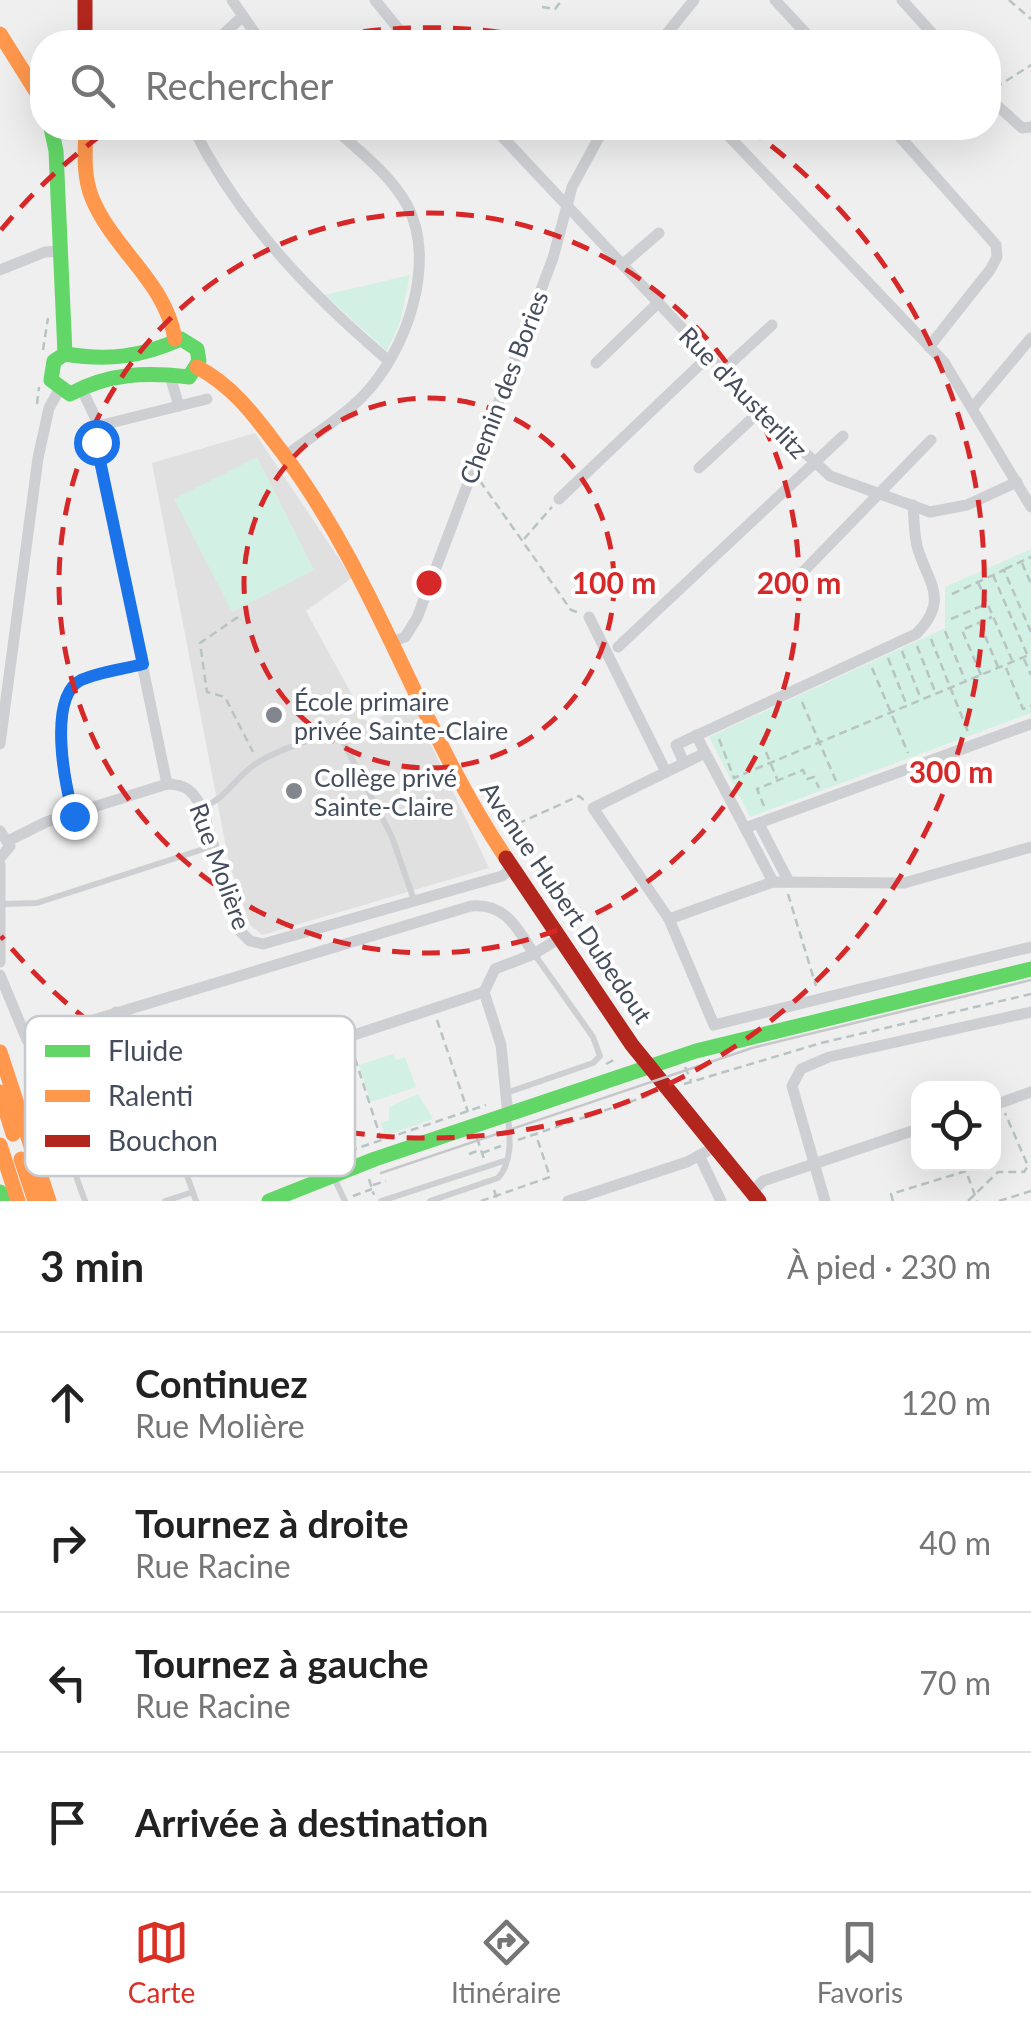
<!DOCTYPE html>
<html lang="fr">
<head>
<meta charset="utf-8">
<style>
	body { margin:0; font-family:Lato,sans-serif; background:#f2f2f2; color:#222 }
	.controls { position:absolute; right:30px; bottom:30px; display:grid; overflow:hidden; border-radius:20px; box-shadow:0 10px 40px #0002 }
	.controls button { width:90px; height:90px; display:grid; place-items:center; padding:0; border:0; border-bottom:2px solid #e0e0e0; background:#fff; color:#222; font:50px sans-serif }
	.stop { position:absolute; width:30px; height:30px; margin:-22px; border:8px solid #1a73e8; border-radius:50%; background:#fff }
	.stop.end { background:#1a73e8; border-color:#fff; box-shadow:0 2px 10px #0008 }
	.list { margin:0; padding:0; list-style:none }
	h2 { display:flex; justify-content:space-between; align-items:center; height:130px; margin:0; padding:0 40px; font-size:42px }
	h2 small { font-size:32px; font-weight:400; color:#767676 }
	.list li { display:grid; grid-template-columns:65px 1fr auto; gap:30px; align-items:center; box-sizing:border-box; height:140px; padding:0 40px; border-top:2px solid #e0e0e0 }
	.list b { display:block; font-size:38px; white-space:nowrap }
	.list p { margin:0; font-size:32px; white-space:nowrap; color:#767676 }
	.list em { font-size:32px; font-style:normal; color:#767676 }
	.icon { flex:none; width:55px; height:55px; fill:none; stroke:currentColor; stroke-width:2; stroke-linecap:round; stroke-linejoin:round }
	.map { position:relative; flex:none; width:1031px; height:1201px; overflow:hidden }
	.search { position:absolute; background:#fff; box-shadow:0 10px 40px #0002; left:30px; right:30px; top:30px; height:110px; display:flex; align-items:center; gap:25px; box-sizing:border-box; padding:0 35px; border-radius:40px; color:#767676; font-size:38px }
	.sheet { height:690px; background:#fff }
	nav { display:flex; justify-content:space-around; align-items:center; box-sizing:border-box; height:140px; border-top:2px solid #e0e0e0; background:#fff; font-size:28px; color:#767676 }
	nav a { display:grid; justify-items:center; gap:5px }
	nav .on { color:#d93025 }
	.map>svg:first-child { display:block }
	.education { fill:#e1e0e1 }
	.green { fill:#d2f0e3 }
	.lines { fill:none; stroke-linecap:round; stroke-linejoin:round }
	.path { stroke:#b8c4c4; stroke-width:2.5; stroke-dasharray:8 5; stroke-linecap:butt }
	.lane { stroke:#cdcfd2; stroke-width:6 }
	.street { stroke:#cdcfd2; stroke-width:11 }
	.fast { stroke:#63d668; stroke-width:15 }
	.slow { stroke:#ff974d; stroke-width:15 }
	.jam { stroke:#b3261e; stroke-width:15 }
	.tram { stroke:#c6c7ca; stroke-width:2.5 }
	.route { stroke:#1a73e8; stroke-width:12 }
	.ring { fill:none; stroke:#d62828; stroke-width:5; stroke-dasharray:18 12 }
	.poi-dot { fill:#81868f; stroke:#fff; stroke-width:4 }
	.labels { text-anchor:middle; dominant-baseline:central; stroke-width:8; stroke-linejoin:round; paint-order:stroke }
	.street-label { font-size:25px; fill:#454d5c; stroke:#fff }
	.poi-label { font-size:25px; fill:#454d5c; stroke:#fff; text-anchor:start }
	.key { fill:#fff; stroke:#c7cace; stroke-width:2.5 }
	.key-label { font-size:28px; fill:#454d5c }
	.centre { fill:#d62828; stroke:#fff; stroke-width:5 }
	.ring-label { font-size:30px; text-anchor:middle; font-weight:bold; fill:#d62828; stroke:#fff; stroke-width:8; stroke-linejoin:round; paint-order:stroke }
</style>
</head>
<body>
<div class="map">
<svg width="1031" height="1201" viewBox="0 0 1031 1201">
	<rect width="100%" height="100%" fill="#f0efef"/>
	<path class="education" d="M255 433 352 578 306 611 368 724 410 700 489 868 262 935 250 925 229 863 152 463Z"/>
	<g class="green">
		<path d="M410 275 400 322 387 351 325 295Z"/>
		<path d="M257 457 314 570 232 612 174 499Z"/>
		<path d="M1031 549V713L750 817 709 737 945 628V587Z"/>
		<path d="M393 1054 396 1060 405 1057 416 1087 371 1102 359 1065Z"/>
		<path d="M418 1094 433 1119 385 1136 381 1123 389 1120V1107Z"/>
	</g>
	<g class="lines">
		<g class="path">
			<path d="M1009 0 1031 19"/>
			<path d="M542 7 555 9 562 0"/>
			<path d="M995 88 1031 65"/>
			<path d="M43 350 48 318"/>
			<path d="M37 404 39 387"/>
			<path d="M480 481 571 610 580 613"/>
			<path d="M524 539 552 507"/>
			<path d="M1022 563 1031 584"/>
			<path d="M1005 569 1031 557"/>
			<path d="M993 575 1027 654"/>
			<path d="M978 582 1012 660"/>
			<path d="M952 594 1004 570 1031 632"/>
			<path d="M238 617 200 643 207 692 225 697 253 752"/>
			<path d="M951 619 986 604"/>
			<path d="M980 624 998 667"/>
			<path d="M945 631 965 680"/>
			<path d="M931 639 968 732"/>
			<path d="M917 646 936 694"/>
			<path d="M902 651 921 699"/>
			<path d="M888 658 907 706"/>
			<path d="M1024 659 1031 675"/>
			<path d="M872 668 908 753"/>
			<path d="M1006 668 1023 709 1031 706"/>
			<path d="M981 675 962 630 992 617"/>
			<path d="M802 702 836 781"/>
			<path d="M719 739 734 778 1031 654"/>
			<path d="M766 752 777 779"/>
			<path d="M764 806 757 789 803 770 807 779 814 777 819 788"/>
			<path d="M506 829 579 796 584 800"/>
			<path d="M788 894 816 986"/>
			<path d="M437 1020 468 1112"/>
			<path d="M351 1046 381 1139"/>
			<path d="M606 1064 616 1059"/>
			<path d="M685 1067 691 1081"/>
			<path d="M684 1084 821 1043 1031 994"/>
			<path d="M477 1138 484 1159"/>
			<path d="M518 1140 653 1094"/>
			<path d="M482 1153 501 1146"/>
			<path d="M469 1154 480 1150"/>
			<path d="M311 1155 334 1156 486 1105"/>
			<path d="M369 1179 374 1195"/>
			<path d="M373 1185 386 1181"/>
			<path d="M494 1190 498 1201"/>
			<path d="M353 1196 372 1189"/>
			<path d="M481 1201 550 1177 536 1135"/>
			<path d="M893 1201 891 1194 966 1171 977 1201"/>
			<path d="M968 1201 998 1172H1024L1028 1166 1005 1113"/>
			<path d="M999 1201 1031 1191"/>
		</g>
		<g class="lane">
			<path d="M202 808C227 798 236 776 257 763 283 746 310 743 336 728L392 837 414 900"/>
			<path d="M3 904 37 903 213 846"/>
			<path d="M27 1040 85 1201"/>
			<path d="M506 1093 593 1063 600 1056 593 1037 535 955"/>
			<path d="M185 1170 196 1201"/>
			<path d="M334 1178 345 1201"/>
			<path d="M165 1201 193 1192"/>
			<path d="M381 1201 507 1160"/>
			<path d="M430 1201 498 1178C513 1161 510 1137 508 1116"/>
		</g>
		<g class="street">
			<path d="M232 0 261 42"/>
			<path d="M375 0 409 42"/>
			<path d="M775 0 814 42"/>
			<path d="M902 0 940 42"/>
			<path d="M215 42 243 16"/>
			<path d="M660 42 694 0"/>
			<path d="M988 97 1022 128 1031 127"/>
			<path d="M193 128C239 220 311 295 389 361"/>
			<path d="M494 128 760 411 830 476 930 512 967 505 1017 482"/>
			<path d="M721 128 944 362 1031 507"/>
			<path d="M892 128 996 245 997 257 990 270 929 347"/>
			<path d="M623 264 659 233"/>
			<path d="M0 270 45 252 59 251"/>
			<path d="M596 363 659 302"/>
			<path d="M723 370 772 325"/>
			<path d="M170 376 179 406"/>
			<path d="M82 390 96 419V442L167 784"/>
			<path d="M974 406 1031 338"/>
			<path d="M98 426 207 399"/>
			<path d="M284 457C310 437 341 419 363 396 406 352 438 262 407 205 390 174 359 151 334 128"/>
			<path d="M699 468 760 411"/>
			<path d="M559 499 710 355"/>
			<path d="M798 577 931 440"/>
			<path d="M589 617 666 772"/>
			<path d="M395 641 405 637 417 618 553 258 572 187 604 128"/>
			<path d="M618 647 843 436"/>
			<path d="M696 735 745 828"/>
			<path d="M0 744 38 458 49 408 59 390"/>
			<path d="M705 753 593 808 669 919 773 882 904 883 1031 847"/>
			<path d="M684 763 676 745 916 634C951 599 927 582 917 546 914 533 914 518 913 505"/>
			<path d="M75 816C65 788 47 697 81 680 99 672 124 669 143 664"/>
			<path d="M759 824 789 882"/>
			<path d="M0 831 10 846 0 858"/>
			<path d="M10 840 46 822 167 784C186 784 193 791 202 808L240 931 250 941 263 944 502 876 511 869"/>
			<path d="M0 864V962"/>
			<path d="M773 882 745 828 1031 724"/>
			<path d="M669 919 714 1025 1031 947"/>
			<path d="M0 975 27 1040 471 906C506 903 517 928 534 954"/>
			<path d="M484 992 501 1045 508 1116"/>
			<path d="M116 1012 144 1095 157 1100 484 992 495 969 534 954 558 939"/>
			<path d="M994 1105 1031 1092"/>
			<path d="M700 1157 721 1201"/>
			<path d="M752 1192 763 1181 918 1129"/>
			<path d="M568 1201 687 1162 713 1148"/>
			<path d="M825 1201 792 1086 801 1069 829 1057 1031 1012"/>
		</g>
		<g class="fast">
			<path d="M51 128 56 151 65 354"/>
			<path d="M181 339 197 349 199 361 189 377C145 372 109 373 70 394L51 380 54 361 65 354C108 361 141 357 181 339Z"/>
			<path d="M0 1192 3 1201"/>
			<path d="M269 1201 375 1159 696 1051 1031 969"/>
		</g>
		<g class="slow">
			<path d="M0 34 42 101"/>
			<path d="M86 128C85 151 83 176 92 198 114 251 165 281 175 339"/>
			<path d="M197 367C235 387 256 418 282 452 377 578 419 729 506 858"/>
			<path d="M0 1052 49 1201"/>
			<path d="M0 1092 13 1134"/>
			<path d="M0 1145 18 1201"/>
			<path d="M21 1159 35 1201"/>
		</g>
		<g class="jam">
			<path d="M85 0V42"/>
			<path d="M506 858 632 1045 759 1201"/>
		</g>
		<path class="tram" d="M381 1173 752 1048 1031 980"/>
	</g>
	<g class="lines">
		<path class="route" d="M74 816C65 788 47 697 81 680 99 672 124 669 143 664L96 442"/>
	</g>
	<g class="ring">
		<circle cx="429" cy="583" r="185"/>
		<circle cx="429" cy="583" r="370"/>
		<path d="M1 230A555 555 0 0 1 111 128M304 42A555 555 0 0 1 554 42M747 128A555 555 0 1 1 1 936"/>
	</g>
	<g class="poi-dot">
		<circle cx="274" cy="715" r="10"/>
		<circle cx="294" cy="791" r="10"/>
	</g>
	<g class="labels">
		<g class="street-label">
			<text transform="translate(503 387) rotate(-69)">Chemin des Bories</text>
			<text transform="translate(744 392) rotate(46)">Rue d'Austerlitz</text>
			<text transform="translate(221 866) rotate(70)">Rue Molière</text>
			<text transform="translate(567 902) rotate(56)">Avenue Hubert Dubedout</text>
		</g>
		<g class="poi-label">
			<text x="294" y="701">École primaire<tspan x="294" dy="29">privée Sainte-Claire</tspan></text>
			<text x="314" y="777">Collège privé<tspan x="314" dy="29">Sainte-Claire</tspan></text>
		</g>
	</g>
	<rect x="25" y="1016" width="330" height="160" rx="15" class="key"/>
	<rect x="45" y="1045" width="45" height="12" fill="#63d668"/>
	<rect x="45" y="1090" width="45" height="12" fill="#ff974d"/>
	<rect x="45" y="1135" width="45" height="12" fill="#b3261e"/>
	<g class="key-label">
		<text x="108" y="1061">Fluide</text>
		<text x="108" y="1106">Ralenti</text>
		<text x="108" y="1151">Bouchon</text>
	</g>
	<circle cx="429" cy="583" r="15" class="centre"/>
	<g class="ring-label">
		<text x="614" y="594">100 m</text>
		<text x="799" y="594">200 m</text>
		<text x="951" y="783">300 m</text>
	</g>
</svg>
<div class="controls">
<button><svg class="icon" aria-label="locate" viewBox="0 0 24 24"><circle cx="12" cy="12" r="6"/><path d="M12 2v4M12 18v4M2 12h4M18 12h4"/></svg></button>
</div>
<div class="stop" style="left:96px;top:442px"></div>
<div class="stop end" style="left:74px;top:816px"></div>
<div class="search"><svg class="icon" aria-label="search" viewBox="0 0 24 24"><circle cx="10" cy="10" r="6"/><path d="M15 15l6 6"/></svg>Rechercher</div>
</div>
<section class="sheet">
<h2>3 min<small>À pied · 230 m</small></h2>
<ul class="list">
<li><svg class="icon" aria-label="ahead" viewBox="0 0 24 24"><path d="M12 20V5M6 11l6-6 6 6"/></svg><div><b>Continuez</b><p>Rue Molière</p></div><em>120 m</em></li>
<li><svg class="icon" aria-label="right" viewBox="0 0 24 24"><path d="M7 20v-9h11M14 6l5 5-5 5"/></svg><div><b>Tournez à droite</b><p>Rue Racine</p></div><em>40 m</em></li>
<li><svg class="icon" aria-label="left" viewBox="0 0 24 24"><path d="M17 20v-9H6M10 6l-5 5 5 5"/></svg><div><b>Tournez à gauche</b><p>Rue Racine</p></div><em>70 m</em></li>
<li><svg class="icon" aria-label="arrive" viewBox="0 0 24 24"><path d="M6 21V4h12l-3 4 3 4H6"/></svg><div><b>Arrivée à destination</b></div></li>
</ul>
</section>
<nav>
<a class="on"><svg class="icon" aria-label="map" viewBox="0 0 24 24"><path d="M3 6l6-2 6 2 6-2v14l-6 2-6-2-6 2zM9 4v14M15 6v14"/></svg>Carte</a>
<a><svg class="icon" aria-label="directions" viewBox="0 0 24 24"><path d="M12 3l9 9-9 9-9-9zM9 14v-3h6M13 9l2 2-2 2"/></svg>Itinéraire</a>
<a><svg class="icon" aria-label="saved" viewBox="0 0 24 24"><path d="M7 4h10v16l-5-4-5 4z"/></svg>Favoris</a>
</nav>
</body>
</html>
